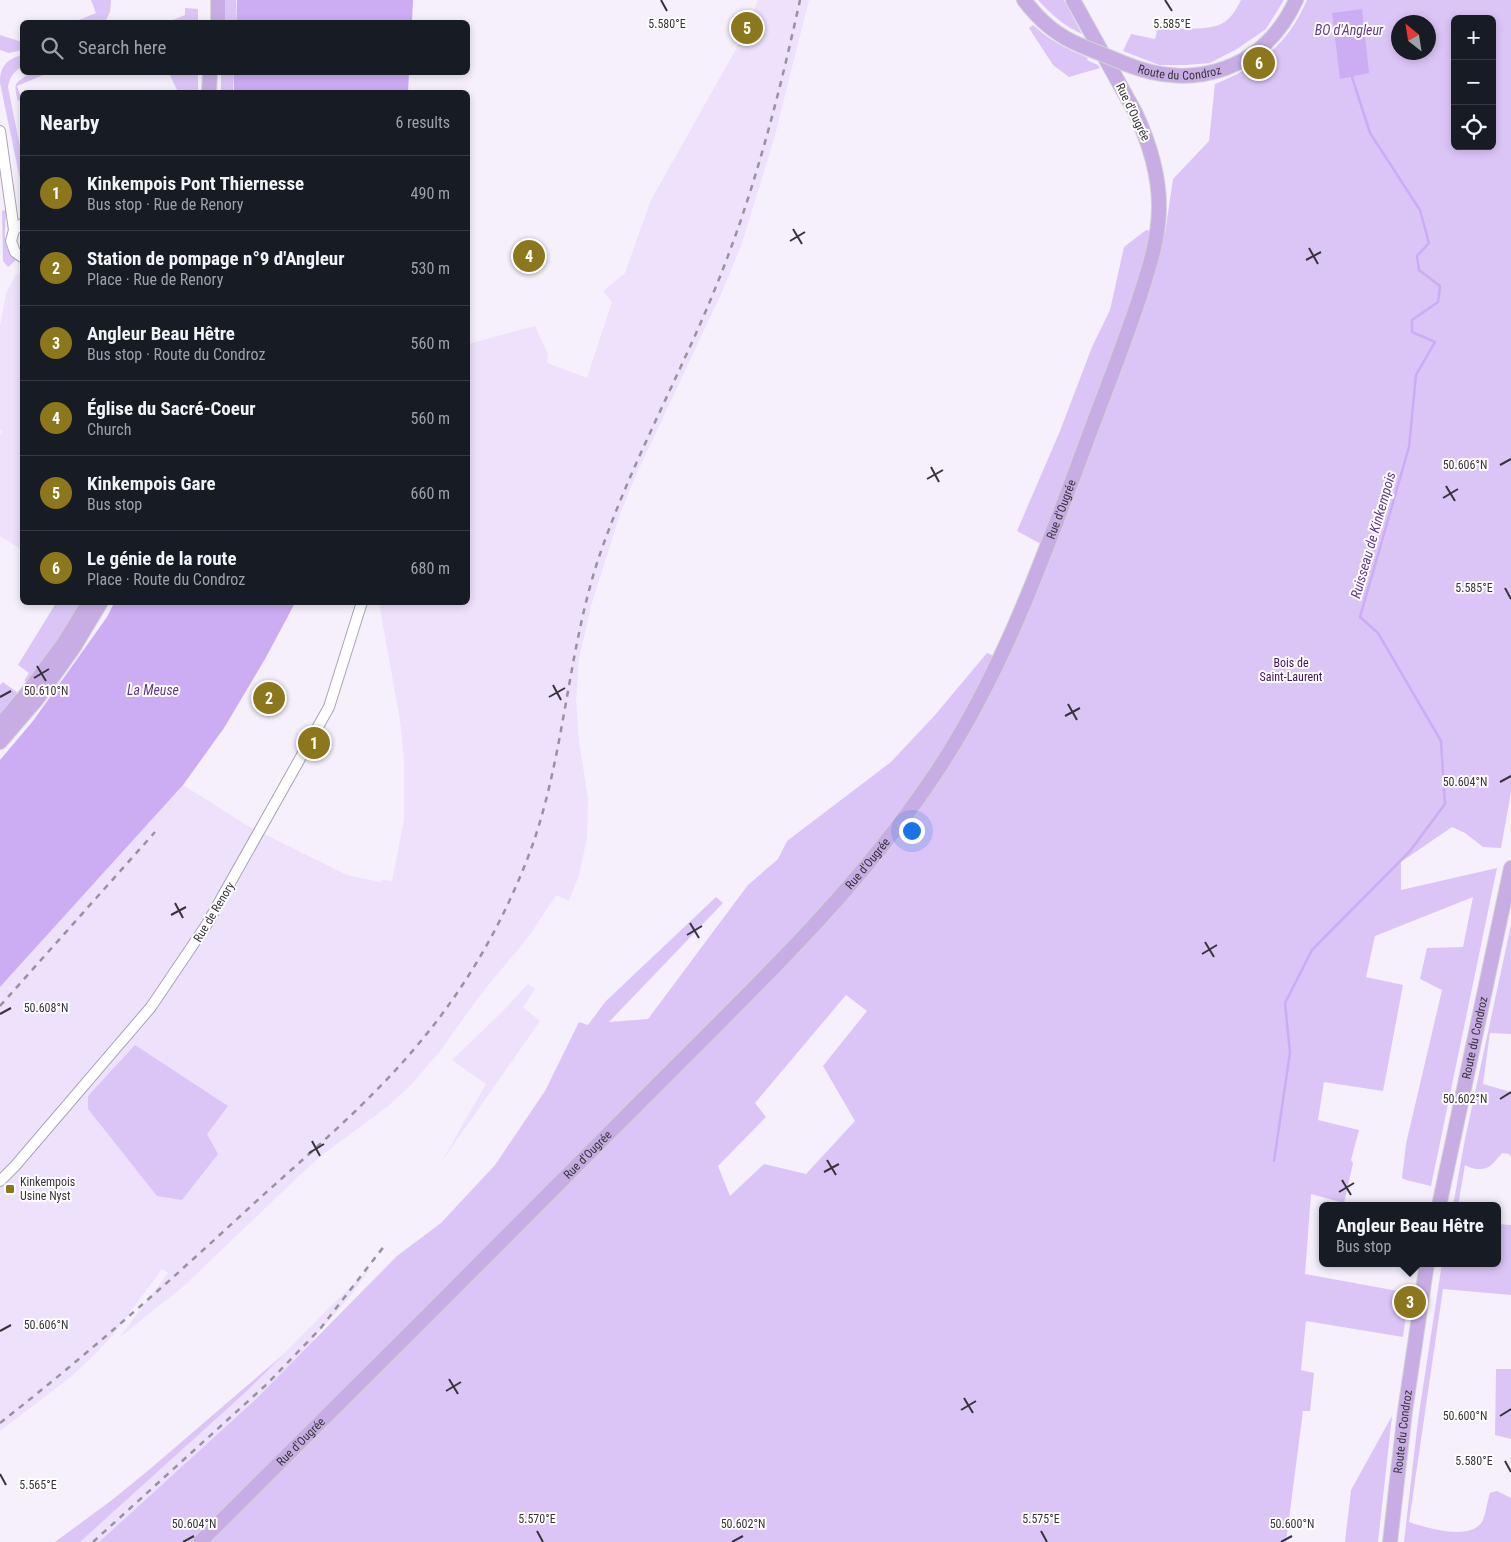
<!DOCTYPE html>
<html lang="en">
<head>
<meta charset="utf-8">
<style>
	body { margin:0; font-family:"Roboto Condensed",sans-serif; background:#20242c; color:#f1f3f6 }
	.controls { position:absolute; right:15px; top:15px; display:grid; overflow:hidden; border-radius:8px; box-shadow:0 2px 8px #0003 }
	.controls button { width:45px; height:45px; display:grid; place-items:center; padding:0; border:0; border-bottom:1px solid #363941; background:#171b24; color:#f1f3f6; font:25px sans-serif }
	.compass { position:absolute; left:1391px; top:15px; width:45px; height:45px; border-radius:50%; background:#171b24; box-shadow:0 2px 8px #0003; rotate:330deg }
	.you { position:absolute; left:911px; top:830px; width:18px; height:18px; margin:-12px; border:4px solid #fff; border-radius:50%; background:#1a73e8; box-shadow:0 0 0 8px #1a73e833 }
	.badge { display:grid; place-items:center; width:32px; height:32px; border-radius:50%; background:#8d771c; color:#fff; font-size:16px; font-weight:700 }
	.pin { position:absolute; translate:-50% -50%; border:2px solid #fff; box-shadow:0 1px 5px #0006 }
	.popup { position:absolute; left:1319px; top:1202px; width:182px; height:65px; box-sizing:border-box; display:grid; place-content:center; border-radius:8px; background:#171b24; filter:drop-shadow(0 1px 4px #0005); font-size:16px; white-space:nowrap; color:#9ea1a6 }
	.popup b { font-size:19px; color:#f1f3f6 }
	.popup::after { content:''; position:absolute; left:50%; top:100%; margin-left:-10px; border:10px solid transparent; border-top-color:#171b24 }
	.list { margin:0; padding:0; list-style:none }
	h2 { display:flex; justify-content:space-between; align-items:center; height:65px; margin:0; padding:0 20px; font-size:21px }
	h2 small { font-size:16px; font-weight:400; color:#9ea1a6 }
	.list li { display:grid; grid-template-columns:32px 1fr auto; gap:15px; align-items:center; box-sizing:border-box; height:75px; padding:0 20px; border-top:1px solid #363941 }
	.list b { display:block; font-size:19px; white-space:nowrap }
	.list p { margin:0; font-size:16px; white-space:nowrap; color:#9ea1a6 }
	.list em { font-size:16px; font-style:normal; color:#9ea1a6 }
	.icon { flex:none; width:28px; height:28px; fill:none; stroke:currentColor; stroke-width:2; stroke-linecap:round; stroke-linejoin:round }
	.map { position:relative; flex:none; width:1511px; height:1542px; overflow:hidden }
	.search { position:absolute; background:#171b24; box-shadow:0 2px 8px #0003; left:20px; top:20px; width:450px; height:55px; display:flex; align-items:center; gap:12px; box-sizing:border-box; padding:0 18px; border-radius:8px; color:#9ea1a6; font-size:19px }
	.panel { position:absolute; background:#171b24; box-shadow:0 2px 8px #0003; left:20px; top:90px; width:450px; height:515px; border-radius:8px }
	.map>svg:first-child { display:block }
	.built { fill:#ede1fc }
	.green { fill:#dbc5f7; fill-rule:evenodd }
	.water { fill:#ccacf3 }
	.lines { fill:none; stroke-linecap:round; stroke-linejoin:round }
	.stream { stroke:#ccacf3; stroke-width:2.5 }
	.minor-casing { stroke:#aba3b5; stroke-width:12 }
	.major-casing { stroke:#d3d2d4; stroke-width:16 }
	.minor { stroke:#fff; stroke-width:10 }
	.major { stroke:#c7ade4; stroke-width:14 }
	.rail { stroke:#97939d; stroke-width:2.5; stroke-dasharray:6 6; stroke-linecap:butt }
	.major-bridge-casing { stroke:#d3d2d4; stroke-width:16; stroke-linecap:butt }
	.major-bridge { stroke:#c7ade4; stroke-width:14 }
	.ticks { fill:none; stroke:#37343b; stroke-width:2 }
	.poi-dot { fill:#8d771c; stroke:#fff; stroke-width:2 }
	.labels { text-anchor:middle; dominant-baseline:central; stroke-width:4; stroke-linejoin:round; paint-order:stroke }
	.street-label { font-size:12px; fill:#37343b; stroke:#fff }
	.park-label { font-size:12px; fill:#3e1063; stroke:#fff }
	.poi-label { font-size:12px; fill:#37343b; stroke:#fff; text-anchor:start }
	.water-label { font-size:14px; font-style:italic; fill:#63398c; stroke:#fff }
	.ticks-label { font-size:12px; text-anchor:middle; fill:#37343b; stroke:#fff; stroke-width:4; stroke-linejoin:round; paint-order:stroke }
</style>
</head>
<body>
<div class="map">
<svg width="1511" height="1542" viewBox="0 0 1511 1542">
	<rect width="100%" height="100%" fill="#f5f0fc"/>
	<g class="built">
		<path d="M758 0H809L774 139 741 246 721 294 636 475 620 514 591 606 579 659 576 701 579 741 588 799 587 838 579 875 569 901 556 895 529 936 481 994 440 1051 410 1086 387 1107 322 1155 303 1172 185 1285 119 1338 168 1273 162 1269 113 1335 93 1356 72 1376 0 1431V987L183 785 248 826 347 875 380 882 382 880 392 881 404 820V758L400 720 379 603 468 602V344L535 326 548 355 547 363 587 378 612 302 603 291 625 273 651 200 744 35Z"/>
		<path d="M22 272V550L0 536V435L2 431 0 430V326L6 294 15 276Z"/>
		<path d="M528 984 535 989 523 1007 540 1021 442 1161 486 1084 452 1060 502 1012Z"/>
		<path d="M371 1267 351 1295 314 1338 312 1343 256 1399 99 1542H80L248 1390 323 1314Z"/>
	</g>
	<g class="green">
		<path d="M91 0H111L110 12 105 22H74L96 13Z"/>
		<path d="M222 0H236L237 22H222Z"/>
		<path d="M1038 0H1064L1082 34C1064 26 1052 15 1038 0Z"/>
		<path d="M1241 0H1284L1266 29 1237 49 1210 63 1186 65H1159L1123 51 1131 34 1155 39 1158 28C1174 28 1208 31 1221 24 1231 19 1236 10 1241 0Z"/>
		<path d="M1307 0H1511V792L1501 848 1483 847 1465 833 1452 827 1401 862V890L1497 868 1431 1186 1406 1180 1402 1178 1406 1144 1442 990 1420 979 1427 948 1463 947 1473 897 1375 936 1366 977 1403 985 1383 1091 1324 1082 1318 1120 1359 1130 1351 1160 1353 1163 1344 1203 1311 1194 1305 1274 1409 1293 1403 1337 1306 1321 1301 1370 1314 1373 1310 1411H1303L1286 1542H99L256 1399 397 1256 441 1223 495 1165 545 1091 579 1022 588 1025 605 1002 716 897 723 903 609 1022 648 1019 748 885 778 859 787 841 891 762 935 715 987 653 1004 660 1052 550 1017 531 1060 431 1092 347 1110 310 1124 247 1146 230 1165 233 1173 179 1209 141 1215 84C1259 66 1287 46 1307 0ZM1455 19H1492V146H1455ZM1398 22H1428V52H1398ZM846 995 867 1011 823 1066 855 1121 806 1174 764 1164 730 1196 718 1166 766 1117 755 1103Z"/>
		<path d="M185 8 198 9V22H168L185 15Z"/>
		<path d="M1033 25C1049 40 1067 49 1088 58L1087 60 1098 65 1100 68 1069 77 1053 65 1029 28Z"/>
		<path d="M0 35 22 42V50L9 53 0 50Z"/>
		<path d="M22 55V66C14 72 10 76 8 87L22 157V189L0 83C0 66 7 59 22 55Z"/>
		<path d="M30 73H48L17 86 22 100 18 101C13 81 15 84 30 73Z"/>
		<path d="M169 73H198V92H178Z"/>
		<path d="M221 73H234L233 92H221Z"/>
		<path d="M6 210C6 228 0 248 16 260L8 267 3 261 2 211Z"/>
		<path d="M56 603H81L59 638 28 681H24L29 673 18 665Z"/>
		<path d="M3 682 18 693 0 716V685Z"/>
		<path d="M1511 925V1034L1490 1033 1483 1084 1511 1092V1157L1509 1154 1502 1153C1493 1163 1491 1170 1476 1169 1471 1168 1469 1167 1465 1165L1458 1206H1453L1465 1139Z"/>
		<path d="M135 1045 228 1106 207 1134 218 1154 182 1200 157 1196 88 1109V1096Z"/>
		<path d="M1498 1224 1511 1225V1295L1443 1289 1409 1522C1427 1528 1472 1542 1483 1520 1486 1512 1487 1502 1490 1493L1497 1491 1511 1498V1542H1404L1418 1420 1442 1263H1498Z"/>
		<path d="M284 1354 248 1390 80 1542H55L112 1500 150 1469Z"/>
		<path d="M1496 1369H1511V1439L1495 1435Z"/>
		<path d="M1392 1416 1378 1542H1345L1351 1490Z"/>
	</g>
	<g class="water">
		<path d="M237 0H413L412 22H237Z"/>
		<path d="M1362 9 1369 73 1340 79 1332 13Z"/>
		<path d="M234 73H409L408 92H234Z"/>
		<path d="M114 603H295L265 659 224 728 183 785 0 987V760L33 721 107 617Z"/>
	</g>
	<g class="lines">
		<path class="stream" d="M1274 1161 1290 1053 1285 1003 1312 950 1410 851 1445 804 1441 741 1378 633 1360 617 1409 447 1416 375 1435 342 1412 332V320L1438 302 1440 286 1419 270 1417 256 1429 243 1420 210 1370 133 1352 77"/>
		<g class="minor-casing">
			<g id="minor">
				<path d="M0 131 14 230"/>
				<path d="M22 224 14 230 11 241 15 252 22 257"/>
				<path d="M0 1181 15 1166 151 1007 207 924 329 707 362 602"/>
			</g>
		</g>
		<g class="major-casing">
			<g id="major">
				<path d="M1024 0C1040 21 1057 36 1082 46"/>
				<path d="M218 22V0"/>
				<path id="s1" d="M1126 64C1194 92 1265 69 1296 0"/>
				<path d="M209 92 210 72"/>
				<path d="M0 725 28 692 64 643 89 602"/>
				<path d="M0 742 37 699 74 647 101 602"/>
				<path id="s2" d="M1439 1206 1511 868"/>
				<path id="s3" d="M200 1542C350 1393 499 1244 648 1094 746 995 850 899 929 783 1007 670 1050 538 1098 411 1113 372 1128 333 1141 293 1150 265 1159 237 1159 206 1159 173 1149 142 1135 112L1073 0"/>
				<path id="s4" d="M1390 1542 1405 1411 1427 1263"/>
			</g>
		</g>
		<use href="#minor" class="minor"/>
		<use href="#major" class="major"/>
		<g class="rail">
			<path d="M0 1006 155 832"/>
			<path d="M0 1423C87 1355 169 1282 250 1207 307 1155 371 1102 420 1042 467 986 504 921 530 852 567 751 567 641 605 540 637 452 682 371 717 284 754 193 779 96 800 0"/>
			<path d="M93 1542 267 1384 320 1329 385 1245"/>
		</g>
		<g class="major-bridge-casing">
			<path id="major-bridge" d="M1082 46 1126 64"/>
		</g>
		<use href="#major-bridge" class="major-bridge"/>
	</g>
	<path class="ticks" d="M661 0 667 11M1165 0 1172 11M793 229 802 244M790 241 805 232M1309 248 1318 264M1306 260 1321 252M1500 465 1511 459M931 467 939 482M927 479 943 470M1446 486 1455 501M1443 498 1458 489M1505 588 1511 599M37 666 46 681M34 678 49 669M553 685 561 700M0 697 11 691M549 697 565 688M1068 704 1077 720M1065 716 1080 708M1500 782 1511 776M175 903 183 918M171 915 186 907M690 923 699 938M687 935 702 926M1205 942 1214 957M1202 954 1217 945M0 1014 11 1008M1500 1099 1511 1092M312 1141 320 1156M309 1153 324 1144M827 1160 836 1175M824 1172 839 1164M1342 1180 1351 1195M1339 1192 1354 1183M0 1331 11 1325M449 1379 458 1394M446 1391 461 1382M964 1398 973 1413M961 1410 976 1401M1500 1416 1511 1409M1505 1461 1511 1472M0 1474 6 1485M537 1531 543 1542M1041 1531 1047 1542M183 1542 194 1536M732 1542 743 1536M1281 1542 1292 1536"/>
	<rect class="poi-dot" x="5" y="1184" width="10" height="10" rx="2.5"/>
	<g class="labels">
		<g class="street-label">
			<text stroke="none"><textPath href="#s1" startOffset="55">Route du Condroz</textPath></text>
			<text transform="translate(1133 112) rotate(64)">Rue d'Ougrée</text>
			<text stroke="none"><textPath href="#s3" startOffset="1358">Rue d'Ougrée</textPath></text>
			<text stroke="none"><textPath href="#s3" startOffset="952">Rue d'Ougrée</textPath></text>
			<text transform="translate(214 912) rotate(-59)">Rue de Renory</text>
			<text stroke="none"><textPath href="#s2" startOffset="172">Route du Condroz</textPath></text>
			<text stroke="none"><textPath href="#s3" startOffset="548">Rue d'Ougrée</textPath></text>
			<text stroke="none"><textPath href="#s4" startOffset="111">Route du Condroz</textPath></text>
			<text stroke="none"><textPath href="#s3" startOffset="142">Rue d'Ougrée</textPath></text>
		</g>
		<g class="park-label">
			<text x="1291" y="663">Bois de<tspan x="1291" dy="14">Saint-Laurent</tspan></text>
		</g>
		<g class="poi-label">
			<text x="20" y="1182">Kinkempois<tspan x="20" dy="14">Usine Nyst</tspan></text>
		</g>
		<g class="water-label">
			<text x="1349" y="30">BO d'Angleur</text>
			<text transform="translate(1373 535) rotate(-74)">Ruisseau de Kinkempois</text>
			<text x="153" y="690">La Meuse</text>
		</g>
	</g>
	<g class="ticks-label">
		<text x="667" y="28">5.580°E</text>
		<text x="1172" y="28">5.585°E</text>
		<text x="1465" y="469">50.606°N</text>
		<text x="1474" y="592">5.585°E</text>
		<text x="46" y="695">50.610°N</text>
		<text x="1465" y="786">50.604°N</text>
		<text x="46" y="1012">50.608°N</text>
		<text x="1465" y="1103">50.602°N</text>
		<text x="46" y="1329">50.606°N</text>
		<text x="1465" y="1420">50.600°N</text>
		<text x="1474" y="1465">5.580°E</text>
		<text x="38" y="1489">5.565°E</text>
		<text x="537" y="1523">5.570°E</text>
		<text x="1041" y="1523">5.575°E</text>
		<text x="194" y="1528">50.604°N</text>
		<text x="743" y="1528">50.602°N</text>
		<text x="1292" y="1528">50.600°N</text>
	</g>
</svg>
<div class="controls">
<button>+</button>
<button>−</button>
<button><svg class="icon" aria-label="locate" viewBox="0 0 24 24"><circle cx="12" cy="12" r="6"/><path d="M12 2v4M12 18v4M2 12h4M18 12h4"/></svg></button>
</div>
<svg class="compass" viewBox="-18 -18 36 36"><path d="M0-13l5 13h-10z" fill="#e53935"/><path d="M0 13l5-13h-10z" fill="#9ea1a6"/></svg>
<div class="you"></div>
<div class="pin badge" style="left:314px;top:743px">1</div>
<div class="pin badge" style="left:269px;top:698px">2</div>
<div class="pin badge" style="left:1410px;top:1302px">3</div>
<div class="popup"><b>Angleur Beau Hêtre</b>Bus stop</div>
<div class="pin badge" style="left:529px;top:256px">4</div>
<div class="pin badge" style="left:747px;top:28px">5</div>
<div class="pin badge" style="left:1259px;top:63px">6</div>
<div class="search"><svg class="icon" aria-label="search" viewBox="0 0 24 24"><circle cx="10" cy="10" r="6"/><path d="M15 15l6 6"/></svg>Search here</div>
<section class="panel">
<h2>Nearby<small>6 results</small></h2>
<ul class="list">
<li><span class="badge">1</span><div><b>Kinkempois Pont Thiernesse</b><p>Bus stop · Rue de Renory</p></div><em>490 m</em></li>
<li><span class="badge">2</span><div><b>Station de pompage n°9 d'Angleur</b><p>Place · Rue de Renory</p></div><em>530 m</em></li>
<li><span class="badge">3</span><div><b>Angleur Beau Hêtre</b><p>Bus stop · Route du Condroz</p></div><em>560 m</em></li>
<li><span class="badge">4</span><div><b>Église du Sacré-Coeur</b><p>Church</p></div><em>560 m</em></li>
<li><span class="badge">5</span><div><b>Kinkempois Gare</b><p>Bus stop</p></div><em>660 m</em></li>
<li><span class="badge">6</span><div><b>Le génie de la route</b><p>Place · Route du Condroz</p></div><em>680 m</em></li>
</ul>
</section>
</div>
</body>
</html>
